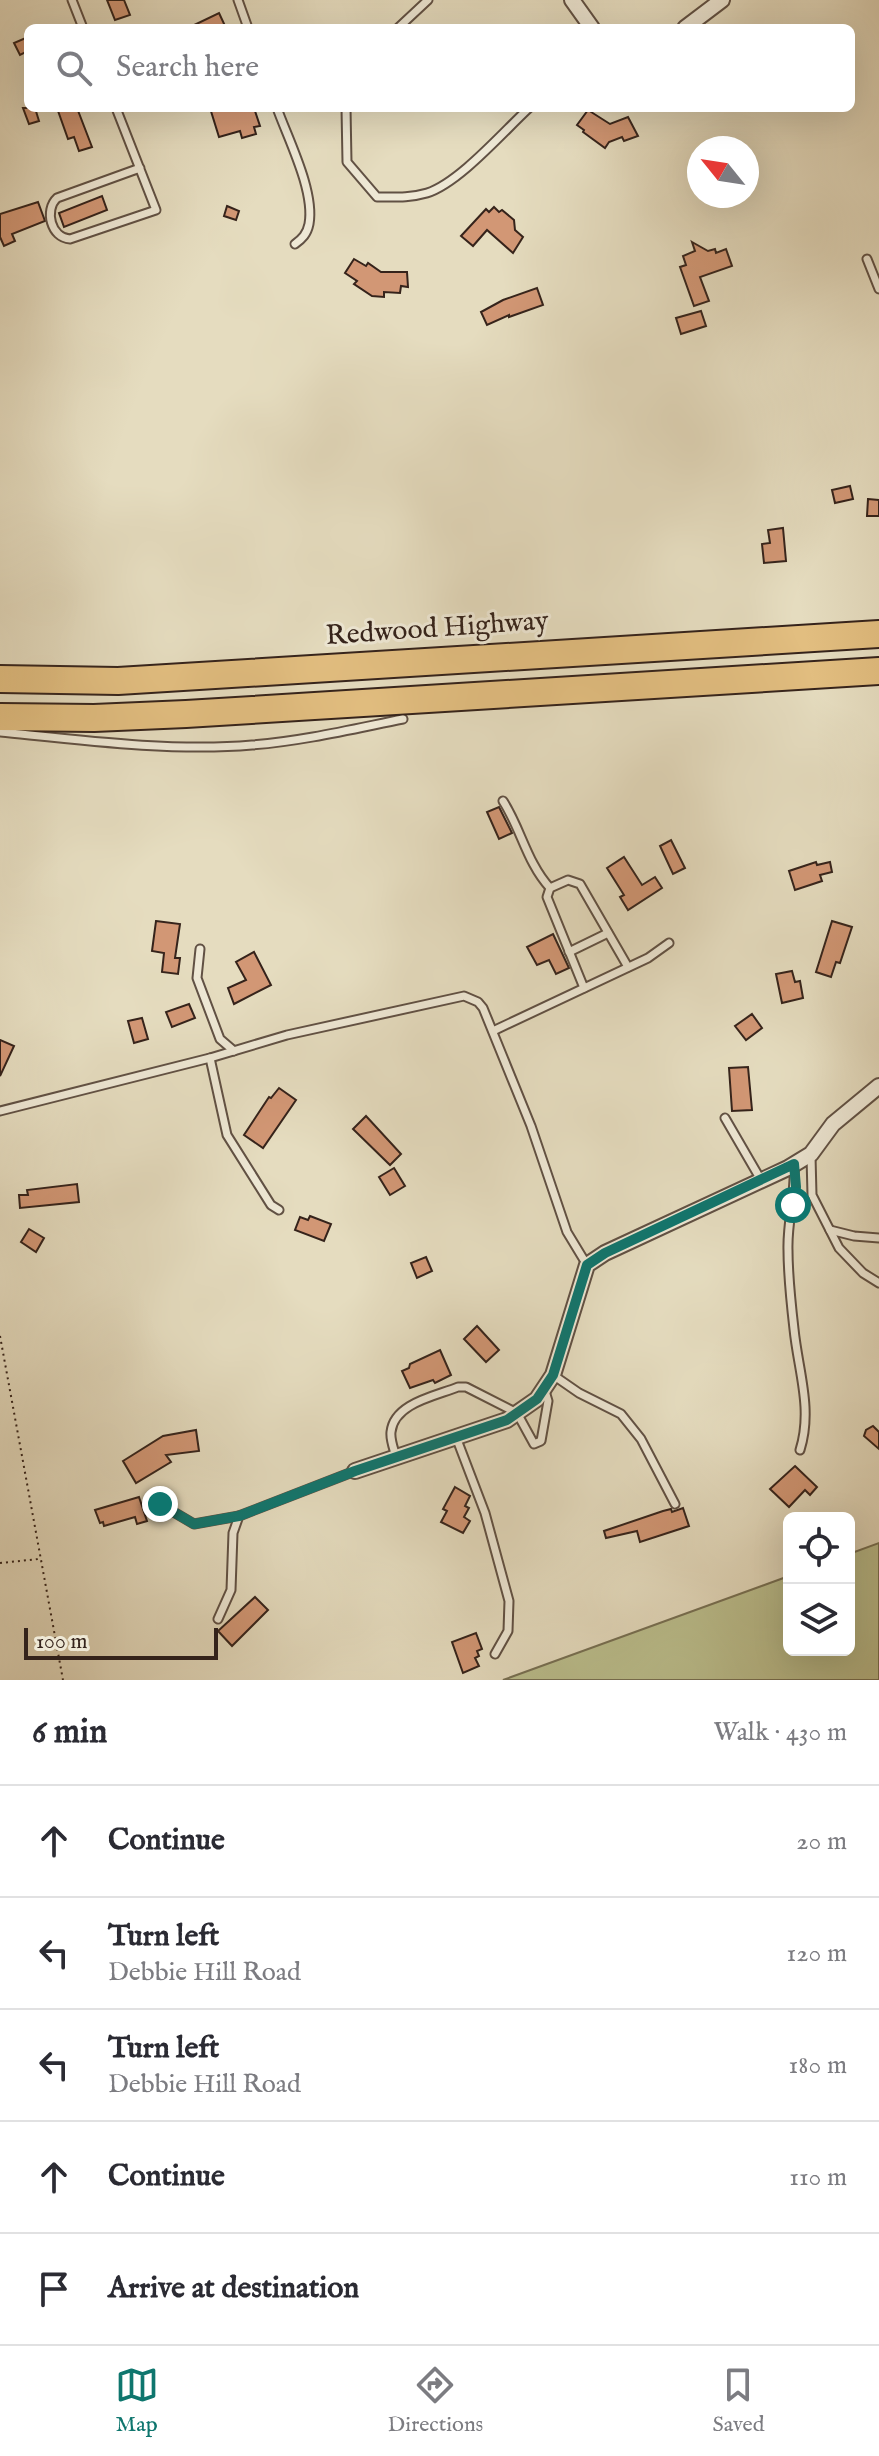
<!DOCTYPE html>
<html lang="en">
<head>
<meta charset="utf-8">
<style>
	body { margin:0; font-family:"IM FELL English",serif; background:#f2f2f3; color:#2b2b33 }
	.controls { position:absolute; right:24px; bottom:24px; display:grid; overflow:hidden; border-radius:12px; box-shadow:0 8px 32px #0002 }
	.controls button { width:72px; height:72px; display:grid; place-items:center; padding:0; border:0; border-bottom:2px solid #e1e1e2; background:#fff; color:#2b2b33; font:40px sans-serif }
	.compass { position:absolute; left:687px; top:136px; width:72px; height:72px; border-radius:50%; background:#fff; box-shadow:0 8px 32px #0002; rotate:300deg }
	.scale { position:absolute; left:24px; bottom:20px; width:194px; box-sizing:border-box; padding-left:8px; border:4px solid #35231b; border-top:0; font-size:22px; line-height:28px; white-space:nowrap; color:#35231b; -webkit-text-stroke:6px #eee8d5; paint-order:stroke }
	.stop { position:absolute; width:24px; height:24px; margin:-18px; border:6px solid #0f766e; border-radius:50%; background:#fff }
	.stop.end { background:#0f766e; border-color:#fff; box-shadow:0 2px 8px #0008 }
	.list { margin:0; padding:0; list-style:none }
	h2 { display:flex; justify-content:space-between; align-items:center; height:104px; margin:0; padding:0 32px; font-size:34px }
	h2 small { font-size:26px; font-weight:400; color:#7c7c81 }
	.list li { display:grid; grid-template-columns:52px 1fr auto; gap:24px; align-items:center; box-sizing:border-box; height:112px; padding:0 32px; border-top:2px solid #e1e1e2 }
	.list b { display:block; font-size:30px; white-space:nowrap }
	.list p { margin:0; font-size:26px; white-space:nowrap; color:#7c7c81 }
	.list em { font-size:26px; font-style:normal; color:#7c7c81 }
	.icon { flex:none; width:44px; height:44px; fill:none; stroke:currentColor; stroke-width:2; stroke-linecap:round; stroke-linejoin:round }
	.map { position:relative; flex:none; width:879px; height:1680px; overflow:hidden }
	.search { position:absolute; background:#fff; box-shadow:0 8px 32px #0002; left:24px; right:24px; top:24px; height:88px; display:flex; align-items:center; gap:20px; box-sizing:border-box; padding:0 28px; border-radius:12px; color:#7c7c81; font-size:30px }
	.sheet { height:664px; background:#fff }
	nav { display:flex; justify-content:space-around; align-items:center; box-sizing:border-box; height:112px; border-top:2px solid #e1e1e2; background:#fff; font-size:22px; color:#7c7c81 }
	nav a { display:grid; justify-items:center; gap:4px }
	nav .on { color:#0f766e }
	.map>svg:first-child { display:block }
	.green { fill:#bbbf8e; stroke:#787154; stroke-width:2 }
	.building { fill:#d29775; stroke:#35231b; stroke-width:2 }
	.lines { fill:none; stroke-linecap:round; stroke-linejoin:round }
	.service-casing { stroke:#615144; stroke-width:11 }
	.minor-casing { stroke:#615144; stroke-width:18 }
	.motorway-casing { stroke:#35231b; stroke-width:30 }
	.path { stroke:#35231b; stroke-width:2; stroke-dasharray:2 4; stroke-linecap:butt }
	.service { stroke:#eee8d5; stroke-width:7 }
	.minor { stroke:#eee8d5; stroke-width:14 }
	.motorway { stroke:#e2be80; stroke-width:26 }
	.route { stroke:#0f766e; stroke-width:10 }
	.labels { text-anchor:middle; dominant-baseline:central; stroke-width:6; stroke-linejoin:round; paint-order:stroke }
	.street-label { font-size:28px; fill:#35231b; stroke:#eee8d5 }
</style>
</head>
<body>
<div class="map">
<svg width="879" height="1680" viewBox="0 0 879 1680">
	<rect width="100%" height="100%" fill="#e5dcbf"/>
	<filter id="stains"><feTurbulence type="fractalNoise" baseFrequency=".0025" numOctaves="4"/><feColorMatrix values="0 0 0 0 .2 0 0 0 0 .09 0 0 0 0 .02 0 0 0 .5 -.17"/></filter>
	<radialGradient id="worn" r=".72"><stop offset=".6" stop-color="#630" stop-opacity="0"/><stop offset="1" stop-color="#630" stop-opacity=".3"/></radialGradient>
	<path class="green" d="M879 1543V1680H503L789 1576V1650H849V1554Z"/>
	<g class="building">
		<path d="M107 0H124L130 15 115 20Z"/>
		<path d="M219 13 226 28H188Z"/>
		<path d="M28 37V51L20 55 14 43Z"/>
		<path d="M23 108H35L39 121 29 124Z"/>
		<path d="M57 108H77L92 147 79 151 74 137 68 139Z"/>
		<path d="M210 108H228L229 111 254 108 260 126 254 127 256 134 242 138 240 131 219 137Z"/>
		<path d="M588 110 610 124 628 117 638 136 624 141 622 137 609 142 605 148 583 132 584 130 577 125Z"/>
		<path d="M102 196 107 210 64 227 59 213Z"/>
		<path d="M38 202 45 221 12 234 15 241 4 246 0 237V214Z"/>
		<path d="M227 206 239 211 236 220 224 216Z"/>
		<path d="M494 207 499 212 502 210 514 220 515 230 523 237 513 253 487 230 473 246 461 236 486 209 489 212Z"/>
		<path d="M692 242 708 251 715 249 716 253 726 249 732 266 700 277 709 301 694 306 680 267 686 265 683 256 695 251Z"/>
		<path d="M354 259 366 266 368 263 381 272H407L408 287 401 286 400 293 384 292V297L372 296 354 284 357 281 345 273Z"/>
		<path d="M537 288 543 305 509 317V315L487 325 481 312 503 300Z"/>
		<path d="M701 311 706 326 681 334 676 318Z"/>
		<path d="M850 486 853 499 835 503 832 490Z"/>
		<path d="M868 499 879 500V516H867Z"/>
		<path d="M783 528 786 561 764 563 762 544 770 543 768 530Z"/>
		<path d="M499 807 512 833 499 839 487 812Z"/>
		<path d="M671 840 685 868 673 874 660 846Z"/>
		<path d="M624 857 642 885 655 877 662 888 628 910 620 897 624 895 607 868Z"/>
		<path d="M816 862 817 865 830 862 832 872 820 875 822 881 795 890 789 871Z"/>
		<path d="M156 921 180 924 175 958H180L178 974 162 972 164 953 152 951Z"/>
		<path d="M832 921 852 927 840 963 836 962 831 977 816 972Z"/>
		<path d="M553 934 569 968 556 974 549 960 537 965 527 947Z"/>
		<path d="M254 952 271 985 234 1004 228 988 246 980 236 962Z"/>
		<path d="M792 971 795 982 800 981 803 998 782 1003 776 974Z"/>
		<path d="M189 1004 195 1018 172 1027 166 1012Z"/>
		<path d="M752 1014 762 1028 746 1040 735 1026Z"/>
		<path d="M142 1018 148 1039 134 1043 128 1021Z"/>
		<path d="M0 1040 14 1046 0 1076Z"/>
		<path d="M748 1067 752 1110 732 1111 729 1068Z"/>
		<path d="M279 1088 296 1100 263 1148 244 1135 269 1097 271 1098Z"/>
		<path d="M366 1116 401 1154 390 1165 353 1129Z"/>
		<path d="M394 1168 405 1186 390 1195 379 1177Z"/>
		<path d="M77 1184 79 1202 20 1208 19 1195H28L27 1190Z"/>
		<path d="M310 1216 331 1224 324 1241 295 1230 300 1217 308 1220Z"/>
		<path d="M29 1229 44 1238 36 1252 21 1242Z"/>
		<path d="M426 1257 432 1271 417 1278 411 1263Z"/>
		<path d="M477 1326 499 1350 486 1362 464 1339Z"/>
		<path d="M440 1350 451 1375 435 1383 433 1380 410 1388 402 1371 409 1368 410 1364Z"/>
		<path d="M873 1426 879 1432V1449L864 1436 866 1430Z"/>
		<path d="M196 1430 199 1451 166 1455 171 1462 136 1483 123 1461 163 1436Z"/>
		<path d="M795 1466 817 1487 810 1495 805 1490 789 1507 770 1489Z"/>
		<path d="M455 1487 470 1496 465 1506 469 1508 464 1517 470 1521 463 1533 441 1522 447 1511 443 1509Z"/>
		<path d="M139 1497 147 1521 137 1524 135 1517 104 1526 103 1522 100 1523 95 1510Z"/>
		<path d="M683 1508 689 1526 640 1542 637 1531 606 1538 604 1531 663 1511 671 1509 672 1512Z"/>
		<path d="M255 1597 268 1610 232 1646 218 1631Z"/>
		<path d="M476 1633 482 1649 477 1651 479 1656 475 1658 479 1666 463 1673 452 1642Z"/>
	</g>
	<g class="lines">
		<g class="service-casing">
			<g id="service">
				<path d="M72 0 83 28"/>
				<path d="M238 0 248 28"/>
				<path d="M398 28 428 0"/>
				<path d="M116 108 156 210 70 239C51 238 44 210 57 198L140 168"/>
				<path d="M277 108C288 139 315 191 309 224 307 234 302 239 295 244"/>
				<path d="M346 108 347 162 377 197C394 197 410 198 427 193 459 183 503 132 529 108"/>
				<path d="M867 259 879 289"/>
				<path d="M0 732C79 740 173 752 252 745 303 741 353 729 403 719"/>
				<path d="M503 801C521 829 527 863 550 888"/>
				<path d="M200 949 197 978 220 1039 234 1051"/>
				<path d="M569 952 608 933"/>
				<path d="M584 988 547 897 550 888 568 880 580 884 628 967"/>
				<path d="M493 1031 648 958 669 943"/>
				<path d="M210 1058 227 1135 271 1205 279 1210"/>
				<path d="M0 1111 210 1058 287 1035 464 996 478 1002 483 1008 531 1126 567 1232 587 1265"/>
				<path d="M725 1118 761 1180"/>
				<path d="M811 1156 812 1195 839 1248 863 1273 879 1283"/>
				<path d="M794 1164C796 1194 787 1221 788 1250 788 1276 791 1303 794 1329 798 1370 813 1409 800 1450"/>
				<path d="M830 1230 854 1236 879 1238"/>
				<path d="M553 1375 579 1393 621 1414 641 1439 675 1504"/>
				<path d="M456 1437 485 1513 509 1601 508 1631 495 1654"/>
				<path d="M396 1457C394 1449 390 1440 391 1432 394 1403 436 1396 458 1387H466L517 1413 534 1444 541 1441 548 1401 545 1391"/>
				<path d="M160 1504 194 1524 239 1516"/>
				<path d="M218 1619 231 1590 233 1533 239 1516 355 1471"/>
			</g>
		</g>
		<g class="minor-casing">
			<g id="minor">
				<path d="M572 0 592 28"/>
				<path d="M685 28 722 0"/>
				<path d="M355 1471 507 1420 537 1399 553 1375 587 1265 605 1253 788 1168 811 1154 833 1124 879 1086"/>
			</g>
		</g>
		<g class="motorway-casing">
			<g id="motorway">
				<path d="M0 679 118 681 879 634"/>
				<path d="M0 717 94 718 186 714 879 671"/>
			</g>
		</g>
		<g class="path">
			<path d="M0 1336 63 1680"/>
			<path d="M0 1563 39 1559"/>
		</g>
		<use href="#service" class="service"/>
		<use href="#minor" class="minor"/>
		<use href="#motorway" class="motorway"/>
	</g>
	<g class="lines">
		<path class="route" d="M160 1504 194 1524 239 1516 355 1471 507 1420 537 1399 553 1375 587 1265 605 1253 794 1164 796 1187 793 1205"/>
	</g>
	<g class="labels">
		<g class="street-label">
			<text transform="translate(437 629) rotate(-4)">Redwood Highway</text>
		</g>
	</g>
	<rect width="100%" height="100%" filter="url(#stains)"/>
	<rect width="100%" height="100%" fill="url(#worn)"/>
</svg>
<div class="controls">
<button><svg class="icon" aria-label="locate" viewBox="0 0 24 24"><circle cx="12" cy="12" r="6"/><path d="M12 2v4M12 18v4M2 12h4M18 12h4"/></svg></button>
<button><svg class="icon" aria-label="layers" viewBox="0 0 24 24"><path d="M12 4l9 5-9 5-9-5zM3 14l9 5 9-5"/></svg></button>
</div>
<svg class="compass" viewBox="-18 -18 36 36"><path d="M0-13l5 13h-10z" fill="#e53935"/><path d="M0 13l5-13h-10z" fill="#7c7c81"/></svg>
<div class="scale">100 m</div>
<div class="stop" style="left:793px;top:1205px"></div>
<div class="stop end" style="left:160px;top:1504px"></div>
<div class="search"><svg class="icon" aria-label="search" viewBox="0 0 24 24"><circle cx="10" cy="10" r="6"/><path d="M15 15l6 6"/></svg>Search here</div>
</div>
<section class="sheet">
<h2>6 min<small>Walk · 430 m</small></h2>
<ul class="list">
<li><svg class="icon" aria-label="ahead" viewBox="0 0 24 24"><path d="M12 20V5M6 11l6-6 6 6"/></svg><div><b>Continue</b></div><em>20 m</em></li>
<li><svg class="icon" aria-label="left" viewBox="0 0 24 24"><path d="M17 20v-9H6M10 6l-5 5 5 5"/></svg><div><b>Turn left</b><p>Debbie Hill Road</p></div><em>120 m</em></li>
<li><svg class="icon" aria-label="left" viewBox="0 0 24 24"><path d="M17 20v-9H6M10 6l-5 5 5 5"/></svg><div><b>Turn left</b><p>Debbie Hill Road</p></div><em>180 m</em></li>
<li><svg class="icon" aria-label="ahead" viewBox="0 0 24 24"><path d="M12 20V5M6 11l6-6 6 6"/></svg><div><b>Continue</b></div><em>110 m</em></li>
<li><svg class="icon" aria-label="arrive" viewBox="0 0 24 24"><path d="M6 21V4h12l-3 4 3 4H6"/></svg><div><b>Arrive at destination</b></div></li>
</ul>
</section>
<nav>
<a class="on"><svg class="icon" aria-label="map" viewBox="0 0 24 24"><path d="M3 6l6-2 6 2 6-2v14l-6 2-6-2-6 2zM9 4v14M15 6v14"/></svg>Map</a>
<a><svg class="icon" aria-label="directions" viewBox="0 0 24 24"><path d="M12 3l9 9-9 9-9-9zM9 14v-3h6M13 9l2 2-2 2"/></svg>Directions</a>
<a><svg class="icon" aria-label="saved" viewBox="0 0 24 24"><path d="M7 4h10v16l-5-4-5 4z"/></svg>Saved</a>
</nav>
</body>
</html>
